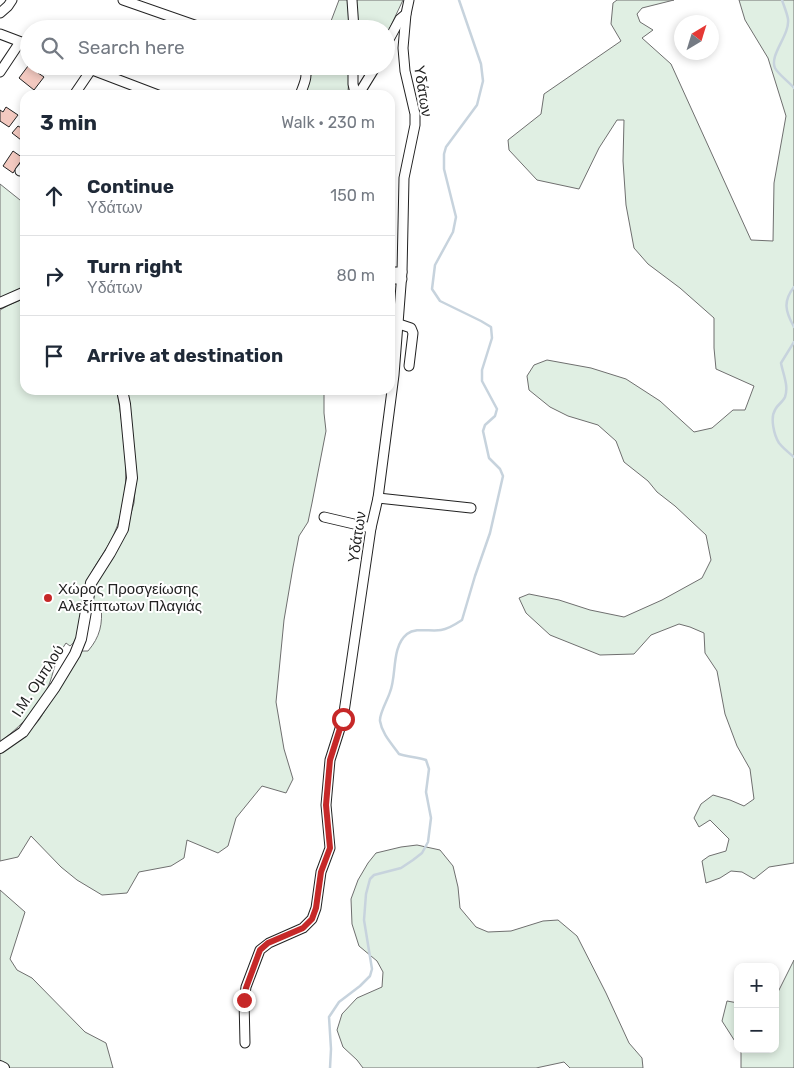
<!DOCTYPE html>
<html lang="en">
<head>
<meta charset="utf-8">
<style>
	body { margin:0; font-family:Rubik,sans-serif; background:#f2f2f3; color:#1f2937 }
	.controls { position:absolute; right:15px; bottom:15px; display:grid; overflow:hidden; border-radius:10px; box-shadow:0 2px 8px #0003 }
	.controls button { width:45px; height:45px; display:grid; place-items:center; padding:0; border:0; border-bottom:1px solid #e0e1e3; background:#fff; color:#1f2937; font:25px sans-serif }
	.compass { position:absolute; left:674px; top:15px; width:45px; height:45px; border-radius:50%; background:#fff; box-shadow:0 2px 8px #0003; rotate:38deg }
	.stop { position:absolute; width:15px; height:15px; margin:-11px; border:4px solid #c62828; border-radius:50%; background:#fff }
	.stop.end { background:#c62828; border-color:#fff; box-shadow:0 1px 5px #0008 }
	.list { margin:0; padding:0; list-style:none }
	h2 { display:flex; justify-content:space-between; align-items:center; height:65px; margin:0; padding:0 20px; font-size:21px }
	h2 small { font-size:16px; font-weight:400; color:#747a83 }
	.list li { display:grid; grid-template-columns:32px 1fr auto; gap:15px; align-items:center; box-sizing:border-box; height:80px; padding:0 20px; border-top:1px solid #e0e1e3 }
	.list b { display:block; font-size:19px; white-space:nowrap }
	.list p { margin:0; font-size:16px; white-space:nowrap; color:#747a83 }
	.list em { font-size:16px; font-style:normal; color:#747a83 }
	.icon { flex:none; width:28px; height:28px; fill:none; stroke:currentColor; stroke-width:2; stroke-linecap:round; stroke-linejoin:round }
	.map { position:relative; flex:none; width:794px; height:1068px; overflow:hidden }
	.search { position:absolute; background:#fff; box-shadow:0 2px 8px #0003; left:20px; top:20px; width:375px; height:55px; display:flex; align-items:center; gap:12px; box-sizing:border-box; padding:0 18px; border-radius:28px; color:#747a83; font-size:19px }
	.panel { position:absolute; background:#fff; box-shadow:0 2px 8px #0003; left:20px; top:90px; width:375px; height:305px; border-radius:15px }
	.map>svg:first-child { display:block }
	.green { fill:#e0efe3; stroke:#6f6f6f }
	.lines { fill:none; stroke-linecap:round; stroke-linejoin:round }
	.stream { stroke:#c7d3dd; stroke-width:2.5 }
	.building { fill:#f3c9c0; stroke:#222 }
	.minor-casing { stroke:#222; stroke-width:11 }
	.tertiary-casing { stroke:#222; stroke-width:12 }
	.minor { stroke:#fff; stroke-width:9 }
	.tertiary { stroke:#fff; stroke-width:10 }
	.route { stroke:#c62828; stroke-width:6 }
	.poi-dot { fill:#c62828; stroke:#fff; stroke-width:2 }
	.labels { text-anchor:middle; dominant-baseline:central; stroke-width:4; stroke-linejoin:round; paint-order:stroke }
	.street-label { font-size:15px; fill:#222; stroke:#fff }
	.poi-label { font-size:15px; fill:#222; stroke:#fff; text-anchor:start }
</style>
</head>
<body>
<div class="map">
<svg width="794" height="1068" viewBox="0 0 794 1068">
	<rect width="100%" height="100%" fill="#fff"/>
	<g class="green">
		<path d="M339 0H348L351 29H328Z"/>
		<path d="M355 0H403L386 36V29H356Z"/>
		<path d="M617 0H674L642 8 637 14 640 22 653 30 642 38 671 64 751 240 773 241 774 183 786 116 768 58 745 20 739 0H794V863L769 867 754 879 742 872 731 871 720 878 706 883 702 861 709 856 726 851 729 839 710 820 699 827 694 818 701 804 713 795 730 800 744 806 754 799 750 769 737 746 725 714 717 671 705 653 704 633 690 627 679 624 651 635 634 654 600 655 550 635 526 613 519 598 529 594 559 600 590 610 624 617 662 600 702 578 711 560 706 535 675 506 657 492 648 481 624 462 616 441 598 425 568 416 550 407 529 390 527 376 534 365 547 360 591 368 626 379 660 401 694 432 712 428 733 410H745L754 386 716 369 714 348V318L680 288 648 264 634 248 626 205 623 161 624 120H617L599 148 579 189 537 180 509 150 508 140 541 114 544 94 621 41 611 24 613 3Z"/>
		<path d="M314 66H350L348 91 349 95H304Z"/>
		<path d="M0 184 20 200 25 194V287L0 298Z"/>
		<path d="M25 298V390H117C124 437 134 489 114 534 106 552 93 566 86 584 80 601 84 636 70 646L66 643C56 657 55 667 50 682 42 705 19 728 0 742V310L9 305Z"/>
		<path d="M127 390H324V413L326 431 312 503 308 522 299 536 293 567 284 620 276 702 284 749 293 779 286 793 262 786 236 818 228 846 218 853 187 840 184 858 171 866 139 872 127 893 102 895 77 880 61 867 31 836 18 857 0 861V753L26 735 39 720 60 687 77 656 82 651H88C100 637 103 624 101 605L91 607 94 591 99 576 107 563 117 551 127 527 134 503 136 477Z"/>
		<path d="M417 845 440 850 453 866 458 887 460 908 476 927 488 932 511 931 543 921 558 920 577 936 606 993 629 1043 642 1058 643 1068H570L564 1062 536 1068H363L357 1060 343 1047 337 1030 342 1014 357 998 382 987 383 972 377 961 359 946 352 924 351 899 358 880 368 863 376 853 401 847Z"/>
		<path d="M0 890 25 912 10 959 17 970 32 978 85 1032 106 1043 113 1068H0Z"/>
		<path d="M794 960V1068H741V1052L740 1049H775V998Z"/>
		<path d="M727 1001 738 1003V1046L722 1021Z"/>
	</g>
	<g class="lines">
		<g class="stream">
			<path d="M782 0C784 6 787 13 788 19 790 35 769 55 775 68 778 74 789 82 794 88"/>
			<path d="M794 287C783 301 785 311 794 327"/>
			<path d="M794 342 781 363C783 374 789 386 785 397 783 402 777 405 775 410 770 418 774 435 779 443 783 448 789 453 794 457"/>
			<path d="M330 1068 331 1049 329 1017 339 1002 360 986 370 976 372 969 364 920 366 894 370 879 374 875 401 868 413 860 422 853 428 842 431 818 426 792 429 769 426 760C417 757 408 757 399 754 392 744 382 734 380 721 379 714 388 699 390 692 397 675 391 647 407 634 416 627 431 632 441 630 449 629 456 624 462 620L475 576 490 533 503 476 500 469 489 458 483 431 485 425 495 416 497 409 482 381V370L492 338 491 327 481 321 440 301 432 289 435 265 453 232 456 217 444 169V154L446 147 477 105 483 81 481 64 459 0"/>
		</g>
	</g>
	<g class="building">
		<path d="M28 66 44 77 34 90 19 78Z"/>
		<path d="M6 107 18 115 9 127 0 121V110L3 112Z"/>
		<path d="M18 126 25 130V143L12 133Z"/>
		<path d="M13 151 23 158 13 173 3 166Z"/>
	</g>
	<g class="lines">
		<g class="minor-casing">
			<g id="minor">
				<path d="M123 0 206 29"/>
				<path d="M352 0 354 29"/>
				<path d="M0 13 8 6 12 0"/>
				<path d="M0 34 29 45"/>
				<path d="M386 45 400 19 406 14"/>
				<path d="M82 66 158 95"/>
				<path d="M353 66V84L355 93 360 92 376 66"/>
				<path d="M0 72 20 42"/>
				<path d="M74 95 91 70"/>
				<path d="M300 95C303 86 310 74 303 66"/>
				<path d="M20 171 25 165"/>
				<path d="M390 272H402"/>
				<path d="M390 279H402"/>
				<path d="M399 324 411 328 413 333 409 366"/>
				<path d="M378 498 471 508"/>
				<path d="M324 517 371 528"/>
				<path d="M245 1043 244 1000 246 987 260 950 269 943 303 928 312 919 316 908 321 872 330 848 326 805 330 760 343 719 371 528 378 498 394 375 402 272 404 178 415 125V114L405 71 403 48 406 14 409 0"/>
			</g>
		</g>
		<g class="tertiary-casing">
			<g id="tertiary">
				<path d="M0 303 25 292"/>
				<path d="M0 748 23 732 55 687 75 654 81 639 91 583 110 553 123 529 132 478 125 404 122 390"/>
				<path d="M0 1066 4 1068"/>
			</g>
		</g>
		<use href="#minor" class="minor"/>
		<use href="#tertiary" class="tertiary"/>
	</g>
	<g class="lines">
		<path class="route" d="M244 1000 246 988 260 950 268 943 303 928 312 919 316 908 321 872 330 848 326 805 330 760 343 719"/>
	</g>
	<circle class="poi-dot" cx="48" cy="598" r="5"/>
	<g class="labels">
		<g class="street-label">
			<text transform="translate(423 91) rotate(81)">Υδάτων</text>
			<text transform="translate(357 537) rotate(-81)">Υδάτων</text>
			<text transform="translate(38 681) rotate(-57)">Ι.Μ. Ομπλού</text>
		</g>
		<g class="poi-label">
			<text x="58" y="589">Χώρος Προσγείωσης<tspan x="58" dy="17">Αλεξίπτωτων Πλαγιάς</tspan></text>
		</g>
	</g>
</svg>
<div class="controls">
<button>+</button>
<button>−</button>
</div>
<svg class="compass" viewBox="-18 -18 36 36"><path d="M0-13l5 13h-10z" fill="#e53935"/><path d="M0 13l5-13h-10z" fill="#747a83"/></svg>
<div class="stop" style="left:343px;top:719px"></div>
<div class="stop end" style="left:244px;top:1000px"></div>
<div class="search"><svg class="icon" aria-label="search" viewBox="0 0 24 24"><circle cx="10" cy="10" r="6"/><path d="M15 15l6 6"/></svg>Search here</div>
<section class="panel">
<h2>3 min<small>Walk · 230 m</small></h2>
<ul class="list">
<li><svg class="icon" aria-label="ahead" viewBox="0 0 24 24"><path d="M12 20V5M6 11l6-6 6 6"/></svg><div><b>Continue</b><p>Υδάτων</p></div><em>150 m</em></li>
<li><svg class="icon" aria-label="right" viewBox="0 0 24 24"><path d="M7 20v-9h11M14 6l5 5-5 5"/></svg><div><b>Turn right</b><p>Υδάτων</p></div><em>80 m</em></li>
<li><svg class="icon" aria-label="arrive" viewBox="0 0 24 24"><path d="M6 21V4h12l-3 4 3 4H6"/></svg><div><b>Arrive at destination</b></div></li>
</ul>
</section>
</div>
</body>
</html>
